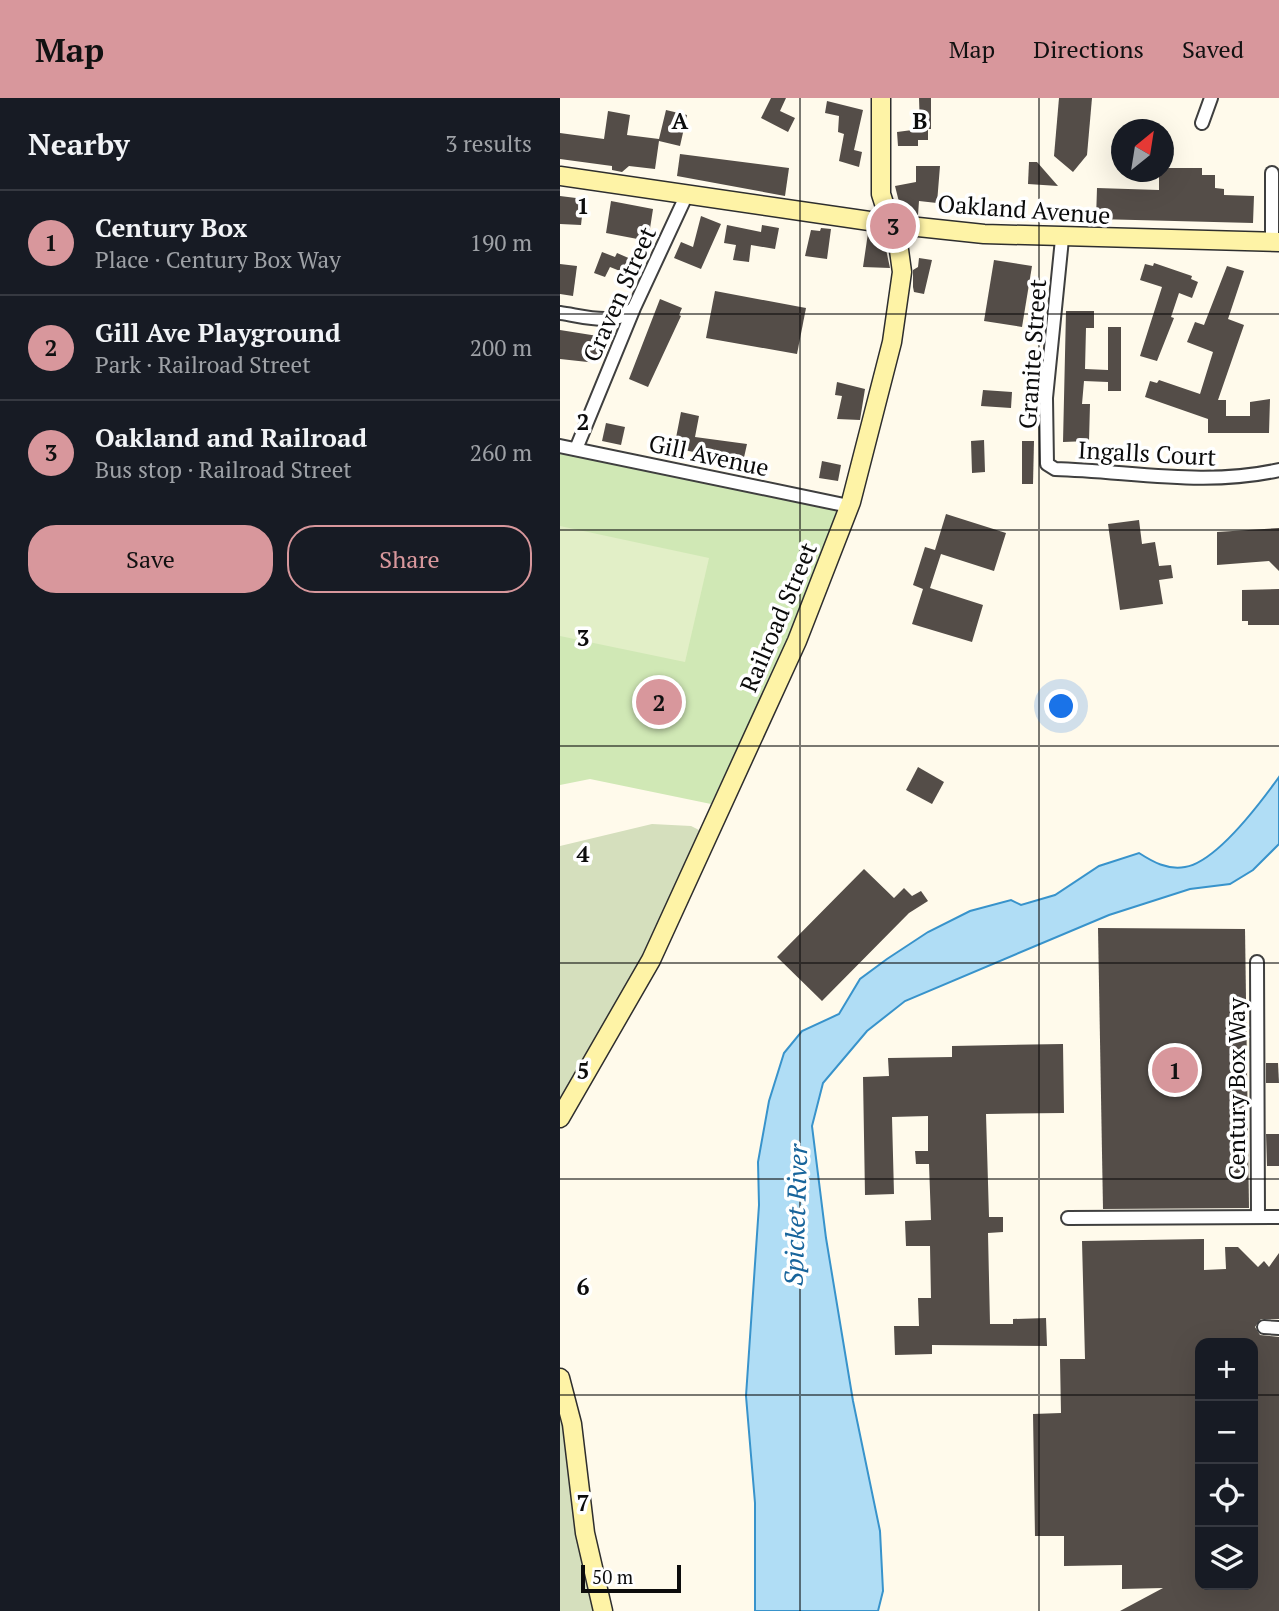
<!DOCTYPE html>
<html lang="en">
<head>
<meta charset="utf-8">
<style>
	body { margin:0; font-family:"PT Serif",serif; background:#20242c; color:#f1f3f6 }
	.controls { position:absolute; right:21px; bottom:21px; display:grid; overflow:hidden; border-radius:14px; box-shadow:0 7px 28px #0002 }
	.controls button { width:63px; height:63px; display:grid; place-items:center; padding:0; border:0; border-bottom:2px solid #363941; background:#171b24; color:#f1f3f6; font:35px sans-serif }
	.compass { position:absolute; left:551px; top:21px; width:63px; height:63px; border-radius:50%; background:#171b24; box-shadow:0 7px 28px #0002; rotate:30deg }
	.scale { position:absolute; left:21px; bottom:18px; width:100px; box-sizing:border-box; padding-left:7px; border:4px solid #0c0c0c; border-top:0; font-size:19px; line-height:24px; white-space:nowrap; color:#0c0c0c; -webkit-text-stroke:5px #fff; paint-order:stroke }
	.you { position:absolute; left:502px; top:609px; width:24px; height:24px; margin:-18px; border:5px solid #fff; border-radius:50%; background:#1a73e8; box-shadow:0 0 0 10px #1a73e833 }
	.badge { display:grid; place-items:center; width:46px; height:46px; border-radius:50%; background:#d8979c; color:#111; font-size:23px; font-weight:700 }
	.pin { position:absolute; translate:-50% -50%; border:4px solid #fff; box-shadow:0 2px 7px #0006 }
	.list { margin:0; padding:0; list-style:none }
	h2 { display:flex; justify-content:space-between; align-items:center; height:91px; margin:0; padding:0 28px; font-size:30px }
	h2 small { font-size:23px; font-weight:400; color:#9ea1a6 }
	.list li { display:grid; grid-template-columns:46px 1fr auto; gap:21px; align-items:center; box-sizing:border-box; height:105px; padding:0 28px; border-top:2px solid #363941 }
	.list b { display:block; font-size:26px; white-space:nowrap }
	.list p { margin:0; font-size:23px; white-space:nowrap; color:#9ea1a6 }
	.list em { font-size:23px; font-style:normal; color:#9ea1a6 }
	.actions { display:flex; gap:14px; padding:21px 28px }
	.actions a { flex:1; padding:16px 0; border:2px solid #d8979c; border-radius:28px; text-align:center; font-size:24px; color:#d8979c }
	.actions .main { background:#d8979c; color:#111 }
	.icon { flex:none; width:38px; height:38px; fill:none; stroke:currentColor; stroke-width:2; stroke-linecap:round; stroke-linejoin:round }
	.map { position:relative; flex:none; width:719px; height:1513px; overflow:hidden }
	header { display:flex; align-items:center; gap:42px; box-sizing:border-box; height:98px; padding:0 35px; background:#d8979c; color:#111 }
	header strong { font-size:33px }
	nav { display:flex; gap:38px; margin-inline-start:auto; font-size:24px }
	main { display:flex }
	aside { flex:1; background:#171b24 }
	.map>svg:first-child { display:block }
	.green { fill:#d0e8b5 }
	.cemetery { fill:#d5dfbd }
	.pitch { fill:#e2efc7 }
	.water { fill:#b0ddf5; stroke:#3893cb; stroke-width:2 }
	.building { fill:#544d48; fill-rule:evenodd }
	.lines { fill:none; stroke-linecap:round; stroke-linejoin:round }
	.street-casing { stroke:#3f3f3f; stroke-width:16 }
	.secondary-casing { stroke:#2e2e2e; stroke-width:21 }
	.street { stroke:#fff; stroke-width:12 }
	.secondary { stroke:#fef3a6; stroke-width:18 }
	.grid { fill:none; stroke:#0c0c0c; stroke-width:2; stroke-opacity:0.55 }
	.labels { text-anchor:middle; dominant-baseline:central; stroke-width:7; stroke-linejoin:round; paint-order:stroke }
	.street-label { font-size:24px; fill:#0c0c0c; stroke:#fff }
	.water-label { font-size:26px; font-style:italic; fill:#17649b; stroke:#fff }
	.grid-label { font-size:23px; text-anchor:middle; font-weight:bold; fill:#0c0c0c; stroke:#fff; stroke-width:7; stroke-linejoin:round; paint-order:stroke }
</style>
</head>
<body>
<header>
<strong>Map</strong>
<nav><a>Map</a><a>Directions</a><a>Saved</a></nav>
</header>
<main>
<aside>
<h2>Nearby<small>3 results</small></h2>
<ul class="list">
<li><span class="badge">1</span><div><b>Century Box</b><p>Place · Century Box Way</p></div><em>190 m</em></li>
<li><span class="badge">2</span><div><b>Gill Ave Playground</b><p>Park · Railroad Street</p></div><em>200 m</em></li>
<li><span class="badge">3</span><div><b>Oakland and Railroad</b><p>Bus stop · Railroad Street</p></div><em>260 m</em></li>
</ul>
<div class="actions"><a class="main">Save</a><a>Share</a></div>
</aside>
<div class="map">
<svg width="719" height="1513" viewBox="0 0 719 1513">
	<rect width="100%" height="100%" fill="#fffaeb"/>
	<path class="green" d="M0 355 278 411 235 526 151 706 30 681 0 687Z"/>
	<g class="cemetery">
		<path d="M92 726 131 728 143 734 81 866 0 1006V748Z"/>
		<path d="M0 1311 9 1348 16 1434 34 1513H0Z"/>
	</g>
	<path class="pitch" d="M0 428 149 460 125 564 0 538Z"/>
	<path class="water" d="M719 679V746L693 772 670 786 630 791 549 817 345 903 307 933 263 985 252 1028 266 1140 293 1303 320 1433 323 1493 318 1513H195V1405L186 1298 199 1107 198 1064 209 1003 224 955 242 933 279 916 300 881 327 861 368 834 410 813 451 802 461 807 495 797 539 768 579 755C593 764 607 772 625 769 656 764 701 704 719 679Z"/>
	<g class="building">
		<path d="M211 0H226L220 13 235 20 228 34 201 20Z"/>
		<path d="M359 0H371V31H364H368V42H358V48H338L337 34 360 31Z"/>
		<path d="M499 0H532L527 57 513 74 494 58Z"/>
		<path d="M267 3 303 12 294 52 302 54 299 69 279 63 284 36 278 34 279 18 265 15Z"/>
		<path d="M106 12 127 17 120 48 99 43 95 71 69 68 62 74 52 72V68L0 61V35L44 41 48 13 70 17 67 37 99 41Z"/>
		<path d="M120 56 229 70 225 98 117 78Z"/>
		<path d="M469 64H477L498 88 468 86Z"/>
		<path d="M356 68H380L377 105 359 103 358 117 342 116 335 88 356 84Z"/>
		<path d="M604 70H642V77H655V90L664 91V97L694 98 693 125 536 121 537 90 599 92V74H604Z"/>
		<path d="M0 98 24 101 21 127 0 126Z"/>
		<path d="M51 103 93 111 88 143 46 135Z"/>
		<path d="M141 118 161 126 141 171 114 160 121 144 133 149Z"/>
		<path d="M167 127 201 134 202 127 219 130 215 151 191 147 189 164 173 162 176 147 164 145Z"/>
		<path d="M261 130 271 131 267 161 245 158 251 132 260 133Z"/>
		<path d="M308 135 318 136 317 141 324 142 330 170 303 169Z"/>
		<path d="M42 154 55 159 57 155 80 165 76 174 70 177 50 169 45 179 34 175Z"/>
		<path d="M359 160 372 162 364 196 354 194 353 189V172L358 169Z"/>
		<path d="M434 162 472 168 462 229 424 223Z"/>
		<path d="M594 165 632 178 631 181 638 184 632 200 619 195 611 219 614 220 597 263 580 258 602 189 580 182 585 166 593 168Z"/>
		<path d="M0 166 17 168 13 198 0 196Z"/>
		<path d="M667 168 684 173 668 221 684 227 658 302H666V318H690V304L710 301 709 335H648V321L585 299 590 283 597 285 599 282 640 296 653 254 627 244 635 224 644 227Z"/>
		<path d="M155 193 246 210 237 256 146 240Z"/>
		<path d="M100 201 122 210 119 217 121 218 88 289 69 281Z"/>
		<path d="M506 213H534V230H526L525 271 548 272V229H561V293H548V284L524 283 522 306H530L529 343 503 344Z"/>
		<path d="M0 232 44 239 37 265 0 261Z"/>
		<path d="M277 284 305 291 300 322 277 321 282 298 275 297Z"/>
		<path d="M423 292 452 294 451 310 421 308Z"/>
		<path d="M121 314 139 318 135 339 187 346 183 364 114 350Z"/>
		<path d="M46 325 65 329 61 347 42 343Z"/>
		<path d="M424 342 425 374 412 375 411 343Z"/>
		<path d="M462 343H474L473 386H462Z"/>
		<path d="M262 363 281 367 278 383 259 380Z"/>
		<path d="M386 416 446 435 434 473 381 456 370 490 423 507 412 544 352 526 363 491 353 487 365 449 375 452Z"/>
		<path d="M579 422 582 446 595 444 599 468 611 467 613 480 599 482 603 506 560 512 548 426Z"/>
		<path d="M719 430V473L709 463 657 467V434Z"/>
		<path d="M719 491V527H688V523H682V492Z"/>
		<path d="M358 669 384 684 372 706 346 692Z"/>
		<path d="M304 771 334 800 344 790 352 798 361 793 368 803 349 815 262 903 217 859Z"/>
		<path d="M538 830 685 831 689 1110 543 1111Z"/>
		<path d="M503 946 504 1015 426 1016 429 1119H443V1134L428 1135 430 1226H453V1221L486 1220 487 1248 372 1247V1256L335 1257 334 1228H359L358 1200H371L370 1148H346L345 1123 371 1122 369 1066H356L355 1053H368V1018L332 1019 334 1096 305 1097 303 979 329 978 328 960 392 959V948Z"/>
		<path d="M706 965H718L719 985H706Z"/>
		<path d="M706 1036H719V1068H707Z"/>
		<path d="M644 1141V1172L666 1171 665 1149H678L698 1169 704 1163 709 1169 719 1155V1221H701L695 1229 700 1237 719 1239V1513H560L603 1490 562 1491V1467L504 1468V1438H475L473 1316 501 1315 500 1261H525L522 1143ZM640 1245H693V1487H640Z"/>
	</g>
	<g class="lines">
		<g class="street-casing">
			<g id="street">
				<path d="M642 25 651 0"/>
				<path d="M502 141 486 300 487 366 495 371C570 373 645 389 719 372"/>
				<path d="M712 144V75"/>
				<path d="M0 215C23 218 55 229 73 211"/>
				<path d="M0 348 289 408"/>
				<path d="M16 351 74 210 127 96"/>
				<path d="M697 864 698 1119"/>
				<path d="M508 1120 719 1119"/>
				<path d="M704 1229 719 1230"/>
			</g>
		</g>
		<g class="secondary-casing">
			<g id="secondary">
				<path d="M0 78 330 126 424 136 719 144"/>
				<path d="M0 1020 91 862 237 543 291 404 332 244 342 174 339 152 321 96V0"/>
				<path d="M0 1280 12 1326 25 1435 43 1513"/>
			</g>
		</g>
		<use href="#street" class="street"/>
		<use href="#secondary" class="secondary"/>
	</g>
	<path class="grid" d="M240 0V1513M479 0V1513M0 216H719M0 432H719M0 648H719M0 865H719M0 1081H719M0 1297H640M693 1297H719"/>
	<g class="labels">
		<g class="street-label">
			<text transform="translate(464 111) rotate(4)">Oakland Avenue</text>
			<text transform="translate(59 196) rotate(-66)">Craven Street</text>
			<text transform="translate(472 256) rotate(-86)">Granite Street</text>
			<text transform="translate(587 355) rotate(3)">Ingalls Court</text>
			<text transform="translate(149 357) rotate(12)">Gill Avenue</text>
			<text transform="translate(218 519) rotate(-67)">Railroad Street</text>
			<text transform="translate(676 991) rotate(-90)">Century Box Way</text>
		</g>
		<g class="water-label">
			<text transform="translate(235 1117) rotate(-88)">Spicket River</text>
		</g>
	</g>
	<g class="grid-label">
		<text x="120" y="31">A</text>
		<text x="360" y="31">B</text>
		<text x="23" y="116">1</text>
		<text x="23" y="332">2</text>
		<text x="23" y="548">3</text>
		<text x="23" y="764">4</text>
		<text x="23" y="981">5</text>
		<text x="23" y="1197">6</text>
		<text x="23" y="1413">7</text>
	</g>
</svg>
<div class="controls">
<button>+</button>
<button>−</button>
<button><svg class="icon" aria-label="locate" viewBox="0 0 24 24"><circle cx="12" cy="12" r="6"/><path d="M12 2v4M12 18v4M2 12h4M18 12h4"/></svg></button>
<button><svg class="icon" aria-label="layers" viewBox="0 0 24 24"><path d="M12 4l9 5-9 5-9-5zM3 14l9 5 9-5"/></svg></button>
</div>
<svg class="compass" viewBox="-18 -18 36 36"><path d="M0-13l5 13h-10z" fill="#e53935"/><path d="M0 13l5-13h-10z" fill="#9ea1a6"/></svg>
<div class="scale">50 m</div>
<div class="you"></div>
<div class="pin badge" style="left:615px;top:972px">1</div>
<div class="pin badge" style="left:99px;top:604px">2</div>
<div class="pin badge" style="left:333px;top:128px">3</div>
</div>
</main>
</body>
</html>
